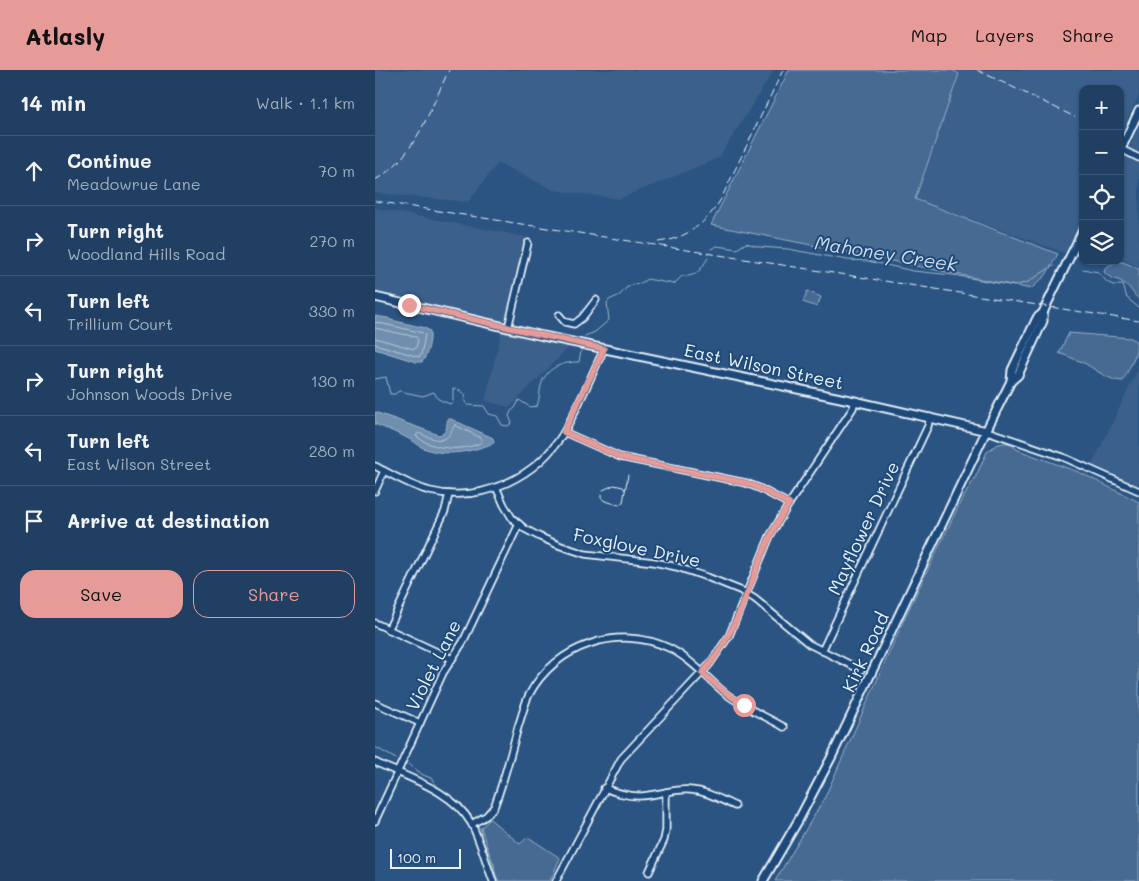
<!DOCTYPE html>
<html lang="en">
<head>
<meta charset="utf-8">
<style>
	body { margin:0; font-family:Mali,sans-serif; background:#284668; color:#f1f3f6 }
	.controls { position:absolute; right:15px; top:15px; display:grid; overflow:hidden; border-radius:10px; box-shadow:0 1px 4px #0004 }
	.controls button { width:45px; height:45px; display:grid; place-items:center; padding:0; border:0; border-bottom:1px solid #3d5877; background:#203f62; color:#f1f3f6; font:25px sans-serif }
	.scale { position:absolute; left:15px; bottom:12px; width:71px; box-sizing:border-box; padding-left:5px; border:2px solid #e8f1f8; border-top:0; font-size:14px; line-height:18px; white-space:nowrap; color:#e8f1f8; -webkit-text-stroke:4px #1f4a7a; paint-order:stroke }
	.stop { position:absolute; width:15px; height:15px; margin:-11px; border:4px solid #e69b98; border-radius:50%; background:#fff }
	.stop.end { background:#e69b98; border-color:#fff; box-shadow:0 1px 5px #0008 }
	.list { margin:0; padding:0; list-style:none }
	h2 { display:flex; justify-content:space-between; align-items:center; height:65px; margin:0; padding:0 20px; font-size:21px }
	h2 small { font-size:16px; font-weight:400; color:#a2afbe }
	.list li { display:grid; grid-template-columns:32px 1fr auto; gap:15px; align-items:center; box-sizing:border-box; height:70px; padding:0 20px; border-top:1px solid #3d5877 }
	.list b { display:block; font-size:19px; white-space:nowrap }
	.list p { margin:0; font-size:16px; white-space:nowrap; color:#a2afbe }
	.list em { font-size:16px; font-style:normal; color:#a2afbe }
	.actions { display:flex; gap:10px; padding:15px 20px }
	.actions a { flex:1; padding:11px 0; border:1px solid #e69b98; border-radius:15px; text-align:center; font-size:18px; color:#e69b98 }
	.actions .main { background:#e69b98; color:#111 }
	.icon { flex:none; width:28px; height:28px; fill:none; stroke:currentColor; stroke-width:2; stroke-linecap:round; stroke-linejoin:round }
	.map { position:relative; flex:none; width:764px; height:811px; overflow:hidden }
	header { display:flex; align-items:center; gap:30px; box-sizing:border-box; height:70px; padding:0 25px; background:#e69b98; color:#111 }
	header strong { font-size:24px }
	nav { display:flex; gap:28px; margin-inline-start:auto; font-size:18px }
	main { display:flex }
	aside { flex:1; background:#203f62 }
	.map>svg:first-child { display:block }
	.built { fill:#3a608b }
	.green { fill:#476b93; stroke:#98aec6 }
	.water { fill:#708ead; stroke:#a0b6cb }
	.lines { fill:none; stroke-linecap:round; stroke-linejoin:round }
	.shore { stroke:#b8c9da; stroke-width:1 }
	.stream { stroke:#a0b6cb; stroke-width:1 }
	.minor-casing { stroke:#e8f1f8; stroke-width:9 }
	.tertiary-casing { stroke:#e8f1f8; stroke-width:11 }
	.minor { stroke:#1f4a7a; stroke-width:5.5 }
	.tertiary { stroke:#1f4a7a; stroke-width:7 }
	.tram { stroke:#e8f1f8; stroke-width:1 }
	.rail { stroke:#e8f1f8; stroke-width:1; stroke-dasharray:8 4; stroke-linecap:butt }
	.route { stroke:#e69b98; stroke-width:6 }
	.labels { text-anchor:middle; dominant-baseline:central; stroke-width:4; stroke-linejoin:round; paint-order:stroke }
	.street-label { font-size:18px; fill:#e8f1f8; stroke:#1f4a7a }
	.water-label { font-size:19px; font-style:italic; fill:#d0dde9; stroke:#1f4a7a }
</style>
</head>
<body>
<header>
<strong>Atlasly</strong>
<nav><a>Map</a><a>Layers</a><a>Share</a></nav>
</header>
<main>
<aside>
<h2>14 min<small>Walk · 1.1 km</small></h2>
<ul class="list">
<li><svg class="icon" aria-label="ahead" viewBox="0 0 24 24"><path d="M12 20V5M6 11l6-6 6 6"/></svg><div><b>Continue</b><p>Meadowrue Lane</p></div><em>70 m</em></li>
<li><svg class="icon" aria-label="right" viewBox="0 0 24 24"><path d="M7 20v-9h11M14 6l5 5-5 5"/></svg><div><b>Turn right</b><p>Woodland Hills Road</p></div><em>270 m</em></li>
<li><svg class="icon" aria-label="left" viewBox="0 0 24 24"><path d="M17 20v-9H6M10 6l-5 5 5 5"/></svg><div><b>Turn left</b><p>Trillium Court</p></div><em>330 m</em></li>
<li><svg class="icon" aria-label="right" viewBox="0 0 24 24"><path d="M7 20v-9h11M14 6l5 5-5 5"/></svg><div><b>Turn right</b><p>Johnson Woods Drive</p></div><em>130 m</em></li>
<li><svg class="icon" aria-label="left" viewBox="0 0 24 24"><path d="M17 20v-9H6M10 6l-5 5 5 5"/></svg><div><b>Turn left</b><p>East Wilson Street</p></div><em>280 m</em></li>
<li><svg class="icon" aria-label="arrive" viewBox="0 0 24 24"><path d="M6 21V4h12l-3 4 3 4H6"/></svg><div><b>Arrive at destination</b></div></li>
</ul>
<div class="actions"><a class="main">Save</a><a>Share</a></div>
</aside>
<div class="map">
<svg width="764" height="811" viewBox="0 0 764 811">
	<rect width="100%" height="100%" fill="#2b5482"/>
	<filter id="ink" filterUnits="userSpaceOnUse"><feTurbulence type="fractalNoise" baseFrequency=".02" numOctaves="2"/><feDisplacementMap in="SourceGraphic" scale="10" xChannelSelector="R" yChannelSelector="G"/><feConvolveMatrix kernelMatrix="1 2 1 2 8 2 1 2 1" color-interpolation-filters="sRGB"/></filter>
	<g filter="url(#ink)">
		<g class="built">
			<path d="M0 0H399L344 88 244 129 179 120 123 93 93 132 0 123Z"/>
			<path d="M577 0H764V25L745 65V19H708V146L690 183 540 129 584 4Z"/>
			<path d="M764 55V197L745 188V100Z"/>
			<path d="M0 138 151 167 132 254 0 225Z"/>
			<path d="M127 258 197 274 135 337 110 331Z"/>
			<path d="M764 297V418L717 395Z"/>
		</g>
		<g class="green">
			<path d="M414 0H577L584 4 540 129 683 184 671 205 656 219 336 155Z"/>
			<path d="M742 192H748L764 199V229C758 225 757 219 750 214 743 208 735 210 729 202L731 197Z"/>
			<path d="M432 221 446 227 442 237 428 232Z"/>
			<path d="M694 263 756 268 761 271C764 283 753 300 748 311 735 312 719 298 707 292 699 289 692 286 684 283Z"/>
			<path d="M628 373H634L643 380 706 403 764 432V811H400L449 729 531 545 585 433 600 408 612 382 621 375Z"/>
			<path d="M115 749 145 774 153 767 185 788 175 811H123L106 758Z"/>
		</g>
		<g class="water">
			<path d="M0 246 13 248 16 250 50 258 55 261C56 270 53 285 47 292H41L0 279Z"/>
			<path d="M0 342 64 365 69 363C73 357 71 354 73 349H76L118 368 119 373C96 382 70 388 46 377 43 375 40 372 36 370 25 364 12 359 0 354Z"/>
		</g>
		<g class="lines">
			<g class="shore">
				<path d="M0 252 48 263 50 265 46 285 44 287 0 274"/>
				<path d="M0 258 41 267 43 270 41 278 39 279 0 268"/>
				<path d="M80 355 106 368 107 372C89 382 57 380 41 366L43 363C52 366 67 375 74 365 77 362 77 358 80 355Z"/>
			</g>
			<g class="stream">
				<path d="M336 179 342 176 362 179 371 173 385 177 413 179 472 190 493 191 538 201 578 205 639 216 653 212 676 197 679 196"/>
				<path d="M708 199 723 202 732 212 738 215H748L752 228 764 238"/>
				<path d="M210 266 220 262 234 250 232 233 234 230 245 225 251 218 259 214 266 213 272 209 299 214 307 206C323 207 325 200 333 188"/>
				<path d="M0 309 11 307 15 324H20L24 321 48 326 59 322 63 329 75 334 78 332V319H82L91 325 89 330 92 335 109 336 114 344 122 346 127 355 133 356 137 353 134 346 136 341 140 338 144 330 155 337 162 336C165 328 164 323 166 316 170 298 187 292 204 292L206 281"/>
				<path d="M0 677 21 689"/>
				<path d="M34 694 48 705 56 708 63 717 86 733 99 749"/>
				<path d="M103 756 106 760V767L119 794 120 806 124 811"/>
			</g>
			<g class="minor-casing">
				<g id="minor">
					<path d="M746 79 764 88"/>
					<path d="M184 245 190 252 199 254 207 248 221 230"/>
					<path d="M133 258 153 173"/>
					<path d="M612 361 688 387 764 421"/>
					<path d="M189 362 245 387 371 413 384 418 414 434"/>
					<path d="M0 396C18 405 35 416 55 421 107 434 163 406 189 362 204 336 216 306 229 279"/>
					<path d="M121 417 129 435 137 448 150 459 165 467 186 476 210 484 279 492 302 497 332 507 367 521 380 529 434 574 486 600"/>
					<path d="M0 421 9 401"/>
					<path d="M0 553 77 589"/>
					<path d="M13 560 70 441 74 424"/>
					<path d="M447 581 553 356 555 347"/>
					<path d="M0 633 45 653"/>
					<path d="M0 692C33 708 77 720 96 753 105 770 111 793 118 811"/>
					<path d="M229 718C240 722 251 726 263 726 281 726 298 718 316 720 332 721 346 730 360 736"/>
					<path d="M0 751 68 603 88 572 144 454"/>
					<path d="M97 754 111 746 119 737C129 711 136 683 143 657 147 646 149 635 154 625 180 575 244 554 294 578 316 589 332 608 350 623 368 637 390 646 409 657"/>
					<path d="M274 802 289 770 291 760V722"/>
					<path d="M181 811 246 689 334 595 354 566 395 466 414 434 478 338 480 331"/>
				</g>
			</g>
			<g class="tertiary-casing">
				<g id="tertiary">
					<path d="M745 81 764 41"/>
					<path d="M0 227 168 266 475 330 612 361"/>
					<path d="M636 311 637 300 662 248 668 243"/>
					<path d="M388 811 423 751 456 688 615 353 636 311 643 305 668 251V243L671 236 708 160"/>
				</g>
			</g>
			<use href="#minor" class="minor"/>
			<use href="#tertiary" class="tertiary"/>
			<g class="tram">
				<path d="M228 420 239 415 248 417 250 420"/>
				<path d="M226 425V428L230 431 244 435 248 432 253 405"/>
			</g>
			<g class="rail">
				<path d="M602 0 700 47"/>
				<path d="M0 110C40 88 55 39 74 0"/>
				<path d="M0 131 764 251"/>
				<path d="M283 172C311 169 332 153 346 129L408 0"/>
			</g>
		</g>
	</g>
	<g class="lines" filter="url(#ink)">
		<path class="route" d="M34 235 229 279 189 362 245 387 371 413 384 418 414 434C405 448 396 463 390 478 372 521 360 568 327 603L351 623 369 635"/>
	</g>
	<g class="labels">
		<g class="street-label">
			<text transform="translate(389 296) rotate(12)">East Wilson Street</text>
			<text transform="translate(488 458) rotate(-65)">Mayflower Drive</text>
			<text transform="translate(262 477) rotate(12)">Foxglove Drive</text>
			<text transform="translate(490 582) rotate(-65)">Kirk Road</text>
			<text transform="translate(58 595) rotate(-63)">Violet Lane</text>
		</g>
		<g class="water-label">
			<text transform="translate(511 183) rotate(9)">Mahoney Creek</text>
		</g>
	</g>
</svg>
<div class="controls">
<button>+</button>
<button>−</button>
<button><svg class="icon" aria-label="locate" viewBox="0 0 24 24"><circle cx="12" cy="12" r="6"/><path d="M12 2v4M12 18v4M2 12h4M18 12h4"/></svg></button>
<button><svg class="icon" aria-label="layers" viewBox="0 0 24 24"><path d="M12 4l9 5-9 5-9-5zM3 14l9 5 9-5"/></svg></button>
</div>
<div class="scale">100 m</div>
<div class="stop" style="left:369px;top:635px"></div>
<div class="stop end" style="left:34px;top:235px"></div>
</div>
</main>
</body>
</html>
